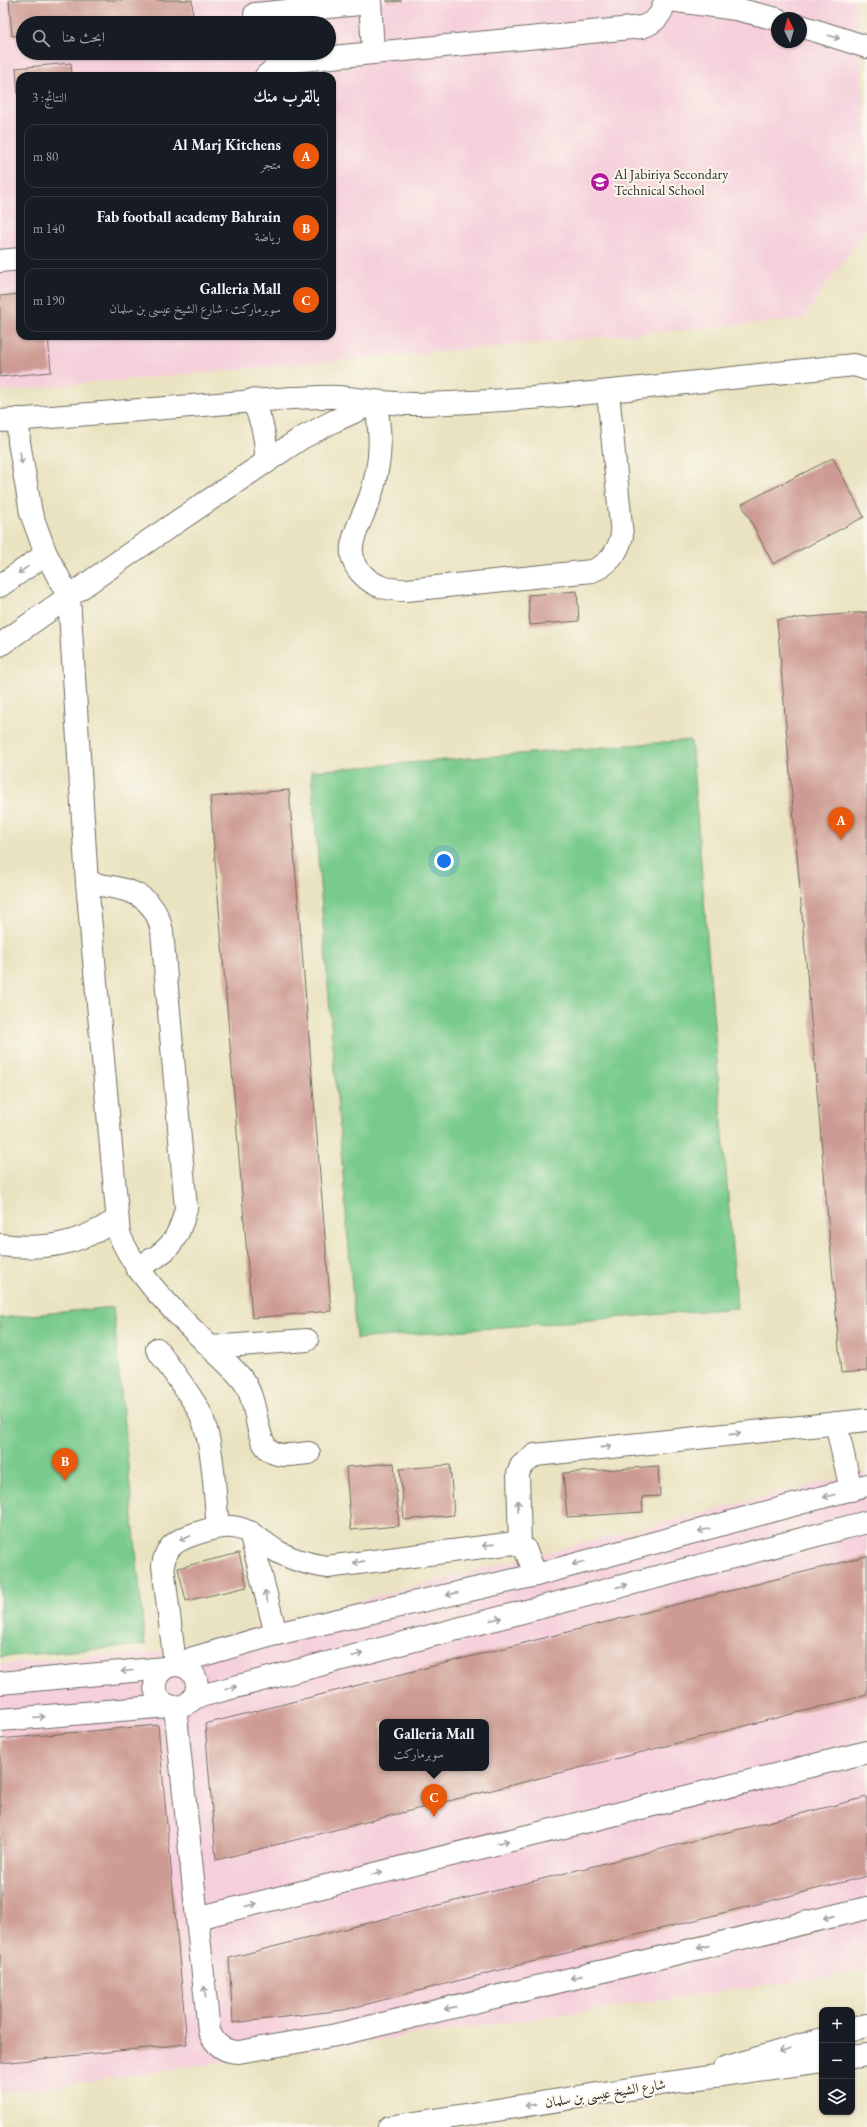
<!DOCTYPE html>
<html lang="ar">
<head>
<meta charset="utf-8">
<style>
	body { margin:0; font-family:"EB Garamond",Amiri,serif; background:#20242c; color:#f1f3f6; direction:rtl }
	.controls { position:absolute; right:12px; bottom:12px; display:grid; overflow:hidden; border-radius:8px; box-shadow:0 1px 3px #0004 }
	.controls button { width:36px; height:36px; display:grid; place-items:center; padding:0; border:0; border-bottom:1px solid #363941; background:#171b24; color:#f1f3f6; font:20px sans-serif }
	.compass { position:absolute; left:771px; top:12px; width:36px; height:36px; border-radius:50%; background:#171b24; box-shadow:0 1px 3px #0004; rotate:355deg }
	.you { position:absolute; left:444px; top:861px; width:14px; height:14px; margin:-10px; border:3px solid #fff; border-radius:50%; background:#1a73e8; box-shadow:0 0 0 6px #1a73e833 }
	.badge { display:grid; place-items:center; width:26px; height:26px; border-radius:50%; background:#ea580c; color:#fff; font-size:13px; font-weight:700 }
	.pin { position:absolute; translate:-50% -33px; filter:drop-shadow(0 1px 2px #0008) }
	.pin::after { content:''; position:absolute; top:21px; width:14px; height:12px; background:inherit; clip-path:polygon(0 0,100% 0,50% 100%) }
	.popup { position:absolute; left:379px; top:1719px; width:110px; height:52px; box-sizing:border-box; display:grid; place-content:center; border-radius:8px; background:#171b24; filter:drop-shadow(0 1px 3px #0005); font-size:13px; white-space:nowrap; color:#9ea1a6 }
	.popup b { font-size:15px; color:#f1f3f6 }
	.popup::after { content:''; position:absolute; left:50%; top:100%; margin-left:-8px; border:8px solid transparent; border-top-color:#171b24 }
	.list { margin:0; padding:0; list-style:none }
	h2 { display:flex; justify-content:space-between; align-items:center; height:52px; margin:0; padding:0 16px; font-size:17px }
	h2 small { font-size:13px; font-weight:400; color:#9ea1a6 }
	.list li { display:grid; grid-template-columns:26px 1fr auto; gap:12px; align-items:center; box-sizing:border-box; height:64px; margin:0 8px 8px; padding:0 8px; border:1px solid #363941; border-radius:12px }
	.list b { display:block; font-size:15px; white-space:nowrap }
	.list p { margin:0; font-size:13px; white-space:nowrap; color:#9ea1a6 }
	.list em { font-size:13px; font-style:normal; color:#9ea1a6 }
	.icon { flex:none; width:22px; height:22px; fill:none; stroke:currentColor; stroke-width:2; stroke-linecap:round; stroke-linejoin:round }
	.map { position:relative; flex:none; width:867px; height:2127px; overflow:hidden; direction:ltr }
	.search { position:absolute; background:#171b24; box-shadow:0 1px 3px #0004; left:16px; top:16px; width:320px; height:44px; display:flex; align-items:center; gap:10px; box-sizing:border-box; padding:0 14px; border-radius:22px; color:#9ea1a6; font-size:15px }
	.panel { position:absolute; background:#171b24; box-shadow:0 1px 3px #0004; left:16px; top:72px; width:320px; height:268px; border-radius:12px; direction:rtl }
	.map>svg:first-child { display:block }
	.built { fill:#f5cfdb; fill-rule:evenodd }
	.green { fill:#79cb8c; stroke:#527b5c }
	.building { fill:#cd9b93; fill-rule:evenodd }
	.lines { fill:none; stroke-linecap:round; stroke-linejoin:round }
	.minor-casing { stroke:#6e6b60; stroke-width:24 }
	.major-casing { stroke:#6e6b60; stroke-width:24 }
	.highway-casing { stroke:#6e6b60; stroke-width:24 }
	.minor { stroke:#fff; stroke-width:22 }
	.major { stroke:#fff; stroke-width:22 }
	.highway { stroke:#fff; stroke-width:22 }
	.oneway { stroke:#a0a0a0 }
	.labels { text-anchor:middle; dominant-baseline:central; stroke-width:4; stroke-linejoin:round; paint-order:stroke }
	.poi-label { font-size:14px; fill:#2b2b2b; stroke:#fbf7ec; text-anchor:start }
	.street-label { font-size:14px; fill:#2b2b2b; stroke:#fbf7ec }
</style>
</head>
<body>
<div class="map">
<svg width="867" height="2127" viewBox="0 0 867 2127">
	<rect width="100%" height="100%" fill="#fbf7ec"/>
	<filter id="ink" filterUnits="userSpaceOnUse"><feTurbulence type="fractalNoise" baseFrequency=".025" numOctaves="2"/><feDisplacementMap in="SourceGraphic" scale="8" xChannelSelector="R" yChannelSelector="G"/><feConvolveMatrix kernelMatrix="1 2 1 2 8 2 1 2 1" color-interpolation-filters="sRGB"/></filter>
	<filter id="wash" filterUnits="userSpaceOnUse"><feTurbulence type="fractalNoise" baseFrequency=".012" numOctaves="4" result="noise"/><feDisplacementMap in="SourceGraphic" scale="16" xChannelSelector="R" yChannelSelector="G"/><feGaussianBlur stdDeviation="0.9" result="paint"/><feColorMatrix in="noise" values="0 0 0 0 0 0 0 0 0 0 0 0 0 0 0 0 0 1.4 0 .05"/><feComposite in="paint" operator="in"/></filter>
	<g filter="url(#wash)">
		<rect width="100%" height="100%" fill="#eae3c1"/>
		<g class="built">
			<path d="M0 0H855L867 135V228L803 319 0 391ZM777 18H801V42H777ZM23 23H329V53H23ZM20 76H332V336H20Z"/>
			<path d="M867 1471V1971L0 2094V1664L161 1651ZM382 1722H486V1768H382Z"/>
		</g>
		<g class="green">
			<path d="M691 740 737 1308 356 1339 311 771Z"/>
			<path d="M113 1307 145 1645 0 1657V1318Z"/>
		</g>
		<g id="blocks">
			<g class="building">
				<path d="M9 0H192L193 19 153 23H23V35L12 36Z"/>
				<path d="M387 0H401V1L387 2Z"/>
				<path d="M71 63 72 76H20V96H18L16 68Z"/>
				<path d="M20 294V336H48L51 372 0 377V296Z"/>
				<path d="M833 458 864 517 773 564 742 504Z"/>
				<path d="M577 591 579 621 530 625 528 595Z"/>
				<path d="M867 612V1371L841 1373 777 620Z"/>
				<path d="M289 790 331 1311 252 1318 210 797Z"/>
				<path d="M394 1463 399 1526 351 1530 346 1467Z"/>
				<path d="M450 1465 454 1515 404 1520 400 1469Z"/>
				<path d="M658 1466 660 1496 642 1497 643 1512 567 1517 563 1473Z"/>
				<path d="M239 1553 247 1587 186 1601 178 1568Z"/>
				<path d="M867 1556V1695L216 1860 205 1724ZM382 1722H486V1768H382Z"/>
				<path d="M158 1725 187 2044 0 2063V1739Z"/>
				<path d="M867 1797V1876L344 2010 233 2023 229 1958Z"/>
			</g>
		</g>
	</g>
	<g filter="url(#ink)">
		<use href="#blocks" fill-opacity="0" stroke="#6e6b60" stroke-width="1"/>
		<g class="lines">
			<g class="minor-casing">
				<g id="minor">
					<path d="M370 0 373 52"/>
					<path d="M670 0 736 9 777 19"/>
					<path d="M255 14 370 3"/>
					<path d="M801 26 867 47"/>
					<path d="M266 76 279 65 291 61 642 27C656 22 662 15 665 0"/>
					<path d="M0 261 20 259"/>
					<path d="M252 400C263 421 267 440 266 463"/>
					<path d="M18 419 19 442 31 513 46 554 69 597 87 883 119 1234C138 1280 180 1316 214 1351 224 1360 234 1369 242 1379 259 1401 254 1435 268 1449 278 1459 296 1454 309 1453"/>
					<path d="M0 421 292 398C307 398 322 396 337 397 365 399 393 405 421 404 566 400 710 379 854 365L867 369"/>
					<path d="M0 586 46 554"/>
					<path d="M0 645 135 550 300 439 334 421 376 402C379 425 382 447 377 470 375 481 372 494 367 505 358 529 340 552 363 575 376 588 389 590 407 590L592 571C609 564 617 554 622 536L608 392"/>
					<path d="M87 883C123 889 153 889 162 931L186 1208C179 1240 167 1255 136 1267"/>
					<path d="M0 1245C46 1250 77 1245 116 1220"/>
					<path d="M211 1347 307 1340"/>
					<path d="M157 1349C170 1368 185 1387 197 1407 214 1436 214 1492 218 1527"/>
					<path d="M836 1423 851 1490"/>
					<path d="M250 1532 276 1634"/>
					<path d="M520 1545 518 1474 521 1466 535 1455 867 1420"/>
					<path d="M175 1664 163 1566C165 1549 173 1542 189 1536 209 1529 230 1521 250 1533 259 1538 267 1545 275 1550 291 1560 309 1564 327 1567L515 1543 525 1549 536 1575"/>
					<circle cx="176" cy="1686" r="21"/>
					<path d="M180 1665 193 1658 276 1634 536 1575 867 1485"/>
					<path d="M0 1683 165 1668"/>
					<path d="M193 1698 867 1522"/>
					<path d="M175 1707 197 1918"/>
					<path d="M0 1720 168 1706"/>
					<path d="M867 1752 197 1918 209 2031C215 2045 224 2052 239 2052L336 2035 867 1908"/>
				</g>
			</g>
			<g class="major-casing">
				<g id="major">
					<path d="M852 2030 867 2025"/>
					<path d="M724 2068 822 2039"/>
				</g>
			</g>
			<g class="highway-casing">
				<g id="highway">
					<path d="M852 2057 867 2055"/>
					<path d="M389 2127 680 2081 822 2061"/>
				</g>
			</g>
			<use href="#minor" class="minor"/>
			<use href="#major" class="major"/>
			<use href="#highway" class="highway"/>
		</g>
		<defs><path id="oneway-shaft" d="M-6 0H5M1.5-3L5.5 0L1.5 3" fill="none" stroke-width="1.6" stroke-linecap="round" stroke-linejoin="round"/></defs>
		<g class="oneway">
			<use href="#oneway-shaft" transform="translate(834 37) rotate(17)"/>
			<use href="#oneway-shaft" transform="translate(21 458) rotate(82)"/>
			<use href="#oneway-shaft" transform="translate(23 570) rotate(145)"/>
			<use href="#oneway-shaft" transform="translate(735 1434) rotate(-6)"/>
			<use href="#oneway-shaft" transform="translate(606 1447) rotate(-6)"/>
			<use href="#oneway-shaft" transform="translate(829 1496) rotate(165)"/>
			<use href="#oneway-shaft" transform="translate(518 1506) rotate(-93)"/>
			<use href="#oneway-shaft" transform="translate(704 1530) rotate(165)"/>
			<use href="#oneway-shaft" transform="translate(185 1538) rotate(160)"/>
			<use href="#oneway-shaft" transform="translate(488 1545) rotate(172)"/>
			<use href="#oneway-shaft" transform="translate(359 1562) rotate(172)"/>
			<use href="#oneway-shaft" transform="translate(578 1563) rotate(165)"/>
			<use href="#oneway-shaft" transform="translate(622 1586) rotate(-15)"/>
			<use href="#oneway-shaft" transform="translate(452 1594) rotate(167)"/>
			<use href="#oneway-shaft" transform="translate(266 1596) rotate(-105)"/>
			<use href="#oneway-shaft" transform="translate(496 1619) rotate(-15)"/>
			<use href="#oneway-shaft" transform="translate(357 1655) rotate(-15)"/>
			<use href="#oneway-shaft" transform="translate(127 1671) rotate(175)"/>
			<use href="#oneway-shaft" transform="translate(231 1688) rotate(-15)"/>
			<use href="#oneway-shaft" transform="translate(39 1717) rotate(-5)"/>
			<use href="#oneway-shaft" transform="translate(503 1842) rotate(-14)"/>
			<use href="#oneway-shaft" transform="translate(377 1873) rotate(-14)"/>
			<use href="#oneway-shaft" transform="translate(251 1905) rotate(-14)"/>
			<use href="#oneway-shaft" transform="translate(829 1917) rotate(167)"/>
			<use href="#oneway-shaft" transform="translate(703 1947) rotate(167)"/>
			<use href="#oneway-shaft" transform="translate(576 1977) rotate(167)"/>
			<use href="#oneway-shaft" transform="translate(205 1992) rotate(-96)"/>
			<use href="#oneway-shaft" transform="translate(450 2008) rotate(167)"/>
			<use href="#oneway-shaft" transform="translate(785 2050) rotate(163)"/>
			<use href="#oneway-shaft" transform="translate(531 2105) rotate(171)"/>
		</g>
	</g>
	<defs>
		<g id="school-disc" transform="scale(1)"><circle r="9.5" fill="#b5179e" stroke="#fbf7ec"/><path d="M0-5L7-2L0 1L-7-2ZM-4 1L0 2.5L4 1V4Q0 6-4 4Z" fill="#fff"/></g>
	</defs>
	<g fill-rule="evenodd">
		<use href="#school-disc" x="600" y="182"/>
	</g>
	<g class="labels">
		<g class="poi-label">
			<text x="614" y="174">Al Jabiriya Secondary<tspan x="614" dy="16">Technical School</tspan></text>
		</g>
		<g class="street-label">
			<text transform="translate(605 2093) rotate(-9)">شارع الشيخ عيسى بن سلمان</text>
		</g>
	</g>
</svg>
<div class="controls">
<button>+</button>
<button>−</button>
<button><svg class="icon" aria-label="layers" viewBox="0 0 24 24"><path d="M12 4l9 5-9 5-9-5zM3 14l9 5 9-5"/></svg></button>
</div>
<svg class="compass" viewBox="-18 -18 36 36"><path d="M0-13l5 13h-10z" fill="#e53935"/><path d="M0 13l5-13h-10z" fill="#9ea1a6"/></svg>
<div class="you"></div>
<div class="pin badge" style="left:841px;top:840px">A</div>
<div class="pin badge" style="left:65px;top:1481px">B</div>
<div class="pin badge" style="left:434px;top:1817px">C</div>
<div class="popup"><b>Galleria Mall</b>سوبرماركت</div>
<div class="search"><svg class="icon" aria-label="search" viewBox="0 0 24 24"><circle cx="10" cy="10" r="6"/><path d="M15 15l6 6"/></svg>ابحث هنا</div>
<section class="panel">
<h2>بالقرب منك<small>النتائج: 3</small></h2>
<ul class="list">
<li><span class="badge">A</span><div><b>Al Marj Kitchens</b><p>متجر</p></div><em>80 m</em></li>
<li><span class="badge">B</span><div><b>Fab football academy Bahrain</b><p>رياضة</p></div><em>140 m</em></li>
<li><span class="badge">C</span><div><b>Galleria Mall</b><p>سوبرماركت · شارع الشيخ عيسى بن سلمان</p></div><em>190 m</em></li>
</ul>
</section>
</div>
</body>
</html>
